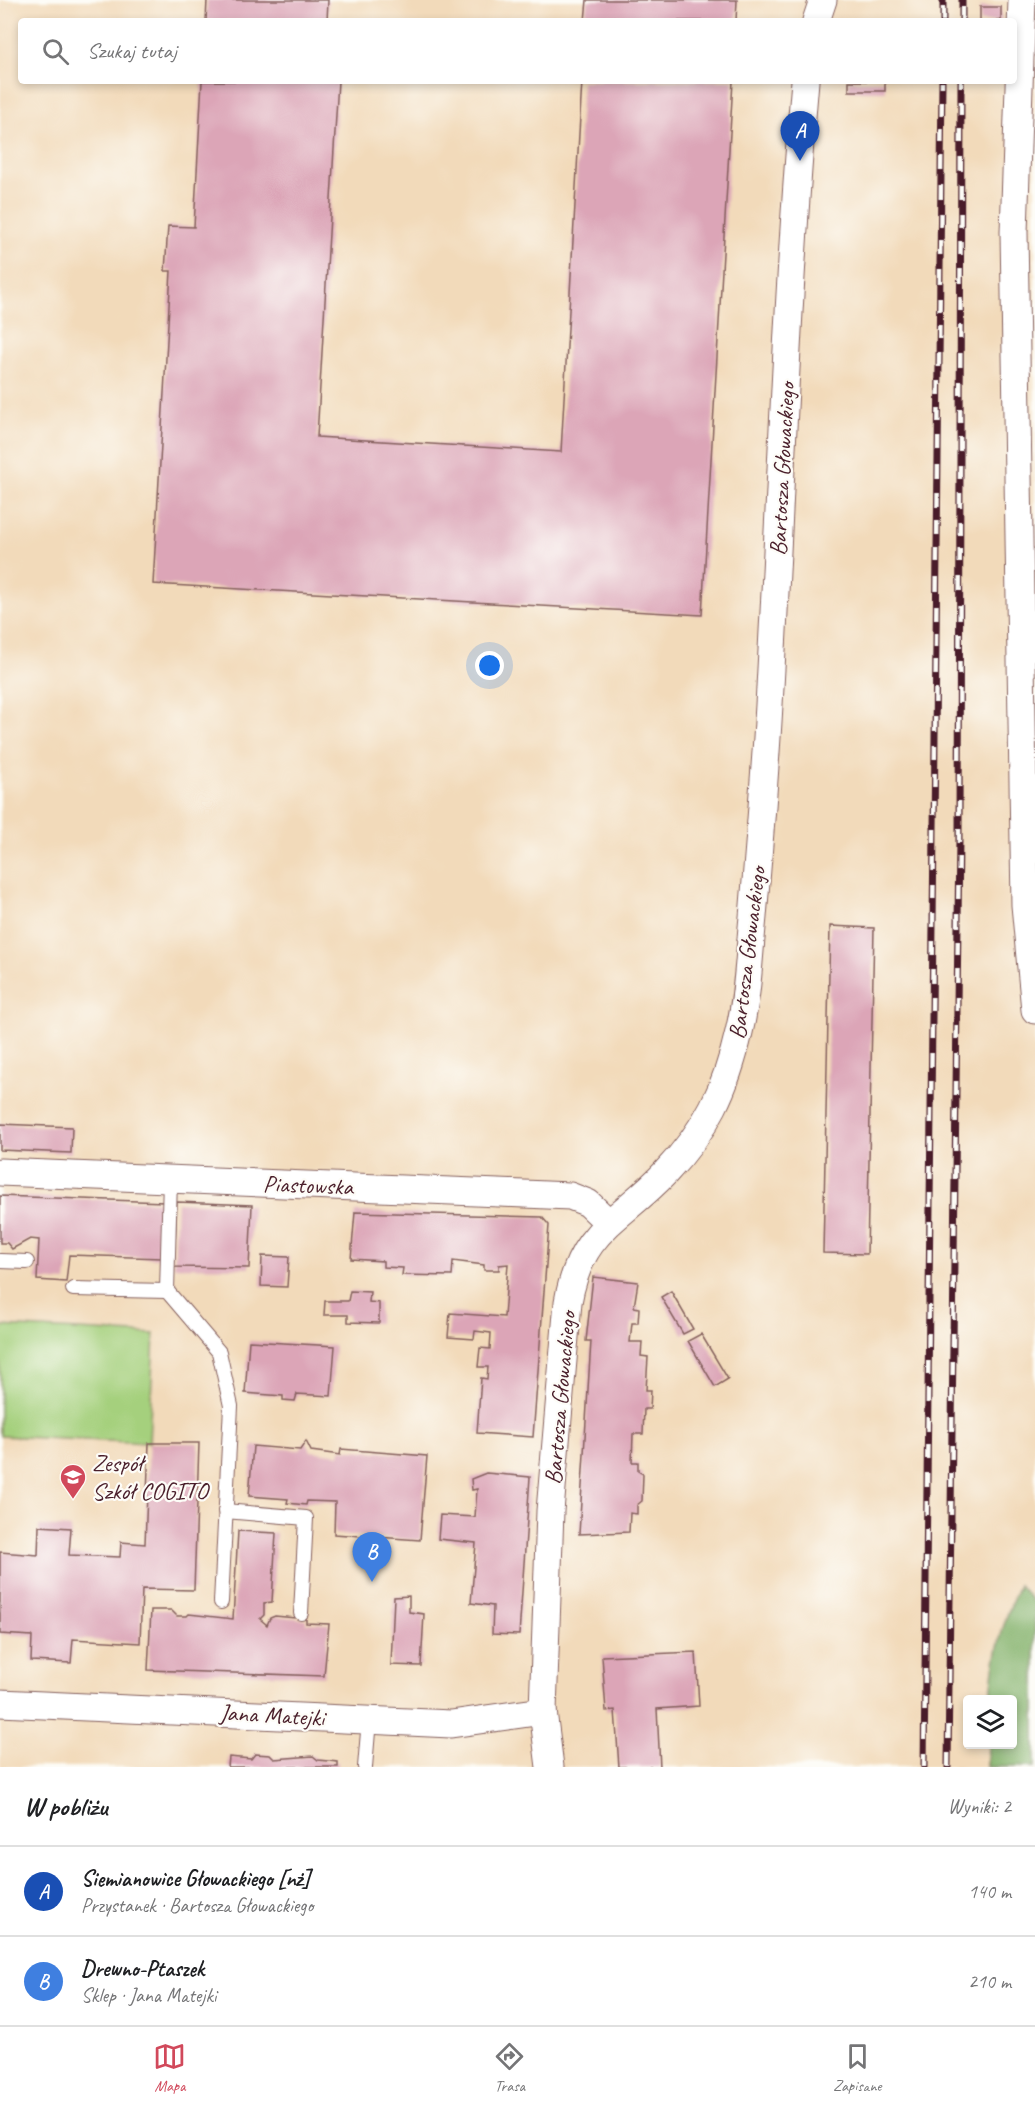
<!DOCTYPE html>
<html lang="pl">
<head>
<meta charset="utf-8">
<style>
	body { margin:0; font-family:Caveat,sans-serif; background:#f6f6f6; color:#202124 }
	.controls { position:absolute; right:18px; bottom:18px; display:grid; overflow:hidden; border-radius:6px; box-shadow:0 3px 9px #0003 }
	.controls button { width:54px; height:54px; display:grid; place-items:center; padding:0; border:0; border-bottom:2px solid #e0e0e0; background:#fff; color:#202124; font:30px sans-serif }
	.you { position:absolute; left:490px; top:666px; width:21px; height:21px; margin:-15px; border:4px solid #fff; border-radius:50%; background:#1a73e8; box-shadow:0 0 0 9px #1a73e833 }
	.badge { display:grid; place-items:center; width:39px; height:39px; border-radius:50%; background:#d1495b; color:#fff; font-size:20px; font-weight:700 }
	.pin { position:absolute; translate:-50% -50px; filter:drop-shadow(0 2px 3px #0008) }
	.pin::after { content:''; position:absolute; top:32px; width:21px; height:18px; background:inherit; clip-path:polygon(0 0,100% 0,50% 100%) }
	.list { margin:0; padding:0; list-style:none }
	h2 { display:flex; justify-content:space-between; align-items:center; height:78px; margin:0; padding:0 24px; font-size:26px }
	h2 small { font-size:20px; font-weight:400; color:#757577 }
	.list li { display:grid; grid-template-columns:39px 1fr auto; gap:18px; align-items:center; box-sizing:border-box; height:90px; padding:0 24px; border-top:2px solid #e0e0e0 }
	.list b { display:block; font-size:22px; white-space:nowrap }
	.list p { margin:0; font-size:20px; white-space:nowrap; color:#757577 }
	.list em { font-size:20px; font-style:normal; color:#757577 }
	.icon { flex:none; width:33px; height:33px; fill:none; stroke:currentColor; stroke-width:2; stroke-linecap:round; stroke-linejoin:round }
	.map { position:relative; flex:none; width:1035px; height:1767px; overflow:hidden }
	.search { position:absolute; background:#fff; box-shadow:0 3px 9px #0003; left:18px; right:18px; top:18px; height:66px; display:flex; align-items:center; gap:15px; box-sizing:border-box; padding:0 21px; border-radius:6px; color:#757577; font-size:22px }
	.sheet { height:258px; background:#fff }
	nav { display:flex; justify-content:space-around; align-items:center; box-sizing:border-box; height:84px; border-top:2px solid #e0e0e0; background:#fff; font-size:16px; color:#757577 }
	nav a { display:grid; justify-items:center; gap:3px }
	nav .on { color:#d1495b }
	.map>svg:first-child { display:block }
	.green { fill:#a5d07d; stroke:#787854; stroke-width:1.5 }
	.forest { fill:#84b26c; stroke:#67684c; stroke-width:1.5 }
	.building { fill:#dca5b7 }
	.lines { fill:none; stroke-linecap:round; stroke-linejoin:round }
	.service-casing { stroke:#85605d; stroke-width:16 }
	.minor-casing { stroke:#85605d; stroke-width:29 }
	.service { stroke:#fff; stroke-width:14 }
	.minor { stroke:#fff; stroke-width:27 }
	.rail-casing { stroke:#4a1f2b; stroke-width:7 }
	.rail { stroke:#fdfcf7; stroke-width:4.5; stroke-dasharray:14; stroke-linecap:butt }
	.labels { text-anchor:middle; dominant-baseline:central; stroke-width:4.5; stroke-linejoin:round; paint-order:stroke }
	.street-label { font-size:24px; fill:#4a1f2b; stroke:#fdfcf7 }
	.poi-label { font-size:24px; fill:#4a1f2b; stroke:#fdfcf7; text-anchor:start }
</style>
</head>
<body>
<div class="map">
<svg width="1035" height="1767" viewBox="0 0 1035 1767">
	<rect width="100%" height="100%" fill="#fdfcf7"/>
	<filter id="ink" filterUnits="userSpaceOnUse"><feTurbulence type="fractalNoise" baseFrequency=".0167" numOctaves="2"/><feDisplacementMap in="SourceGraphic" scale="12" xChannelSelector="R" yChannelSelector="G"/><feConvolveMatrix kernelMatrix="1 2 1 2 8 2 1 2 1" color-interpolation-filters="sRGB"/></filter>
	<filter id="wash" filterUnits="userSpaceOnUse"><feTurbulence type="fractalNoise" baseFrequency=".008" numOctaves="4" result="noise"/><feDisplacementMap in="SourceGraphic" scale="24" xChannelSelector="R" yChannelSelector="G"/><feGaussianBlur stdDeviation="1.35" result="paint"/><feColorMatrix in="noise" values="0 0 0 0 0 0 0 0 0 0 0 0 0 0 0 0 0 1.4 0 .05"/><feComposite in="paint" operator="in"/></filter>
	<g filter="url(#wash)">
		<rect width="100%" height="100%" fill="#f2daba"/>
		<path class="green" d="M0 1326 154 1334 149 1443 0 1436Z"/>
		<path class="forest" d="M1019 1585 1035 1604V1767H987L988 1745 1012 1744V1700L991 1699C993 1658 1002 1623 1019 1585Z"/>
		<g id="blocks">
			<g class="building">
				<path d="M207 0H328L327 21H206Z"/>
				<path d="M587 0H737L736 21H585Z"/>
				<rect x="980" y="7" width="21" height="14"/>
				<path d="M202 81H338L317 437 561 452 582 81H733L702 615 153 584 171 271H165L168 226 194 227Z"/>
				<rect x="849" y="81" width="36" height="10"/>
				<path d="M830 926 874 928 867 1254 823 1253Z"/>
				<path d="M0 1124 72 1127 71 1153 0 1150Z"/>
				<path d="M0 1196 164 1202 162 1258 69 1255 66 1282 37 1280 39 1240 30 1239 12 1249 7 1243H0Z"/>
				<path d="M177 1202 252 1205 249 1268 174 1267Z"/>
				<path d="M355 1212 542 1217 549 1225 533 1437 477 1433 481 1378 487 1379 488 1367H478L480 1348 490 1349 491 1333 475 1331 474 1339 448 1337 450 1313 504 1317 508 1264 499 1265V1270H484V1265L453 1261 452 1276 402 1275 403 1268 383 1267V1261L351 1259Z"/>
				<path d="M262 1256 289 1257 287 1287 261 1286Z"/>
				<path d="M593 1277 638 1282 634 1307 639 1308 638 1323H632L630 1342H642L641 1356 648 1357 646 1390H651L650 1409H644L643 1434H633L632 1462H638V1471L643 1474 642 1501 637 1505V1514L630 1513 629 1532 579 1534 591 1341H586Z"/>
				<path d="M350 1291 370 1292 369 1302 379 1303V1323L348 1322V1315H324L325 1301H348Z"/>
				<path d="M671 1291 693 1329 683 1334 661 1297Z"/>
				<path d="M701 1334 728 1379 715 1387 688 1341Z"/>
				<path d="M249 1341 335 1346 331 1396 297 1394 295 1401 283 1400V1396L245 1393Z"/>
				<path d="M306 1441 311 1451 340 1455 341 1449 427 1456 420 1540 334 1534 335 1502 307 1501 306 1505 287 1503 288 1499 249 1496 253 1446 300 1450Z"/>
				<path d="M149 1443H199L194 1590 142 1589 140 1643 73 1639 71 1663 31 1661 32 1636 0 1634V1552L38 1555 39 1526 71 1528 69 1555 120 1557 121 1542 145 1544Z"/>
				<path d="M486 1473 530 1477 519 1635 492 1634 493 1606 471 1603 476 1543 438 1539 440 1515 475 1517 477 1489 472 1490 471 1479Z"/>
				<path d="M238 1531 276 1533 272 1602 264 1603V1615L260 1619 267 1625 270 1618 275 1616 306 1619V1623L329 1624 324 1676 148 1670 151 1610H171L177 1616H187L189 1614 233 1619Z"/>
				<path d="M409 1596V1612L424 1614 421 1666 391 1665 394 1597Z"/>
				<path d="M696 1652 699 1706 657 1709 660 1767H619L615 1710 606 1711 602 1656Z"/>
				<path d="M255 1754 270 1755 274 1759 313 1756 318 1760 338 1762V1767H228L229 1757 251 1759Z"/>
			</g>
		</g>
	</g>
	<g filter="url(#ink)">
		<use href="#blocks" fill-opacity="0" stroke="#85605d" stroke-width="1.5"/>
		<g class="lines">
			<g class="service-casing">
				<g id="service">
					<path d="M170 1179 167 1291 219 1352 231 1406 221 1602"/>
					<path d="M0 1261 27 1262"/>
					<path d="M73 1289 167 1291"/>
					<path d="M225 1511 306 1518 301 1613"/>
					<path d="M365 1767 369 1720"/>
				</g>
			</g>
			<g class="minor-casing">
				<g id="minor">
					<path d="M1022 0 1014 232 1025 905 1035 1010"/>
					<path d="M816 21 823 0"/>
					<path d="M0 1172 570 1196 588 1203 608 1222"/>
					<path d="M0 1703 451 1724 543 1711"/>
					<path d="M550 1767 543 1711 550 1511 568 1302C581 1228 620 1221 666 1172 707 1129 726 1089 739 1032 748 995 749 955 753 917 759 846 765 776 769 705 781 497 787 288 805 81"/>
				</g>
			</g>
			<use href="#service" class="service"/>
			<use href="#minor" class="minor"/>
			<g class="rail-casing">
				<g id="rail">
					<path d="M943 21V0"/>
					<path d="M962 21V0"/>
					<path d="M924 1767 942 81"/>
					<path d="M948 1767 959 838 961 81"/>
				</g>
			</g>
			<use href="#rail" class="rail"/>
		</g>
	</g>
	<defs>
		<g id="school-pin" transform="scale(1.35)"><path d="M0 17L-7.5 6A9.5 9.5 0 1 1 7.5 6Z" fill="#d1495b" stroke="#fdfcf7"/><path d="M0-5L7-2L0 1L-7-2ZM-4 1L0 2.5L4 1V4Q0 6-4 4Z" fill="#fff"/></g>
	</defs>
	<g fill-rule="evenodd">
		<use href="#school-pin" x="73" y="1477"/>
	</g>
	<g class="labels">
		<g class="street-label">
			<text transform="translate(782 469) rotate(-87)">Bartosza Głowackiego</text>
			<text transform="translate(747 953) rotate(-83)">Bartosza Głowackiego</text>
			<text transform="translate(308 1185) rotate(2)">Piastowska</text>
			<text transform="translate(560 1398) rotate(-85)">Bartosza Głowackiego</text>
			<text transform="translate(272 1715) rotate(3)">Jana Matejki</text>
		</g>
		<g class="poi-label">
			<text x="92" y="1463">Zespół<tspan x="92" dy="28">Szkół COGITO</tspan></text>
		</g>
	</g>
</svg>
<div class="controls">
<button><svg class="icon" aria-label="layers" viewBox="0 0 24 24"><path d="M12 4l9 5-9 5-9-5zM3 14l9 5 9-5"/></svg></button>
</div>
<div class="you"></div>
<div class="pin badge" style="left:800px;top:161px;background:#1a4fb4">A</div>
<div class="pin badge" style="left:372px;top:1582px;background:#3f7fe0">B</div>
<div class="search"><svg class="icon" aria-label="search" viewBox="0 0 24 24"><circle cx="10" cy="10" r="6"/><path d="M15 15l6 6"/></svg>Szukaj tutaj</div>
</div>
<section class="sheet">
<h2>W pobliżu<small>Wyniki: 2</small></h2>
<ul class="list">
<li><span class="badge" style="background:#1a4fb4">A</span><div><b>Siemianowice Głowackiego [nż]</b><p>Przystanek · Bartosza Głowackiego</p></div><em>140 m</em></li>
<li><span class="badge" style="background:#3f7fe0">B</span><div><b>Drewno-Ptaszek</b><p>Sklep · Jana Matejki</p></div><em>210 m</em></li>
</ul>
</section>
<nav>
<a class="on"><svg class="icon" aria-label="map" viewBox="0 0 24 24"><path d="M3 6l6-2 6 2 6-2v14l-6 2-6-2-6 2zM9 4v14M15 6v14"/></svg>Mapa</a>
<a><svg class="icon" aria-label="directions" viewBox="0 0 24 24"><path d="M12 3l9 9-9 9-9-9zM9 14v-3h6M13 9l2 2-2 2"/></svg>Trasa</a>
<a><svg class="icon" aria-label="saved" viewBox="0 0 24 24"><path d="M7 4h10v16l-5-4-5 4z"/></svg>Zapisane</a>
</nav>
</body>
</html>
